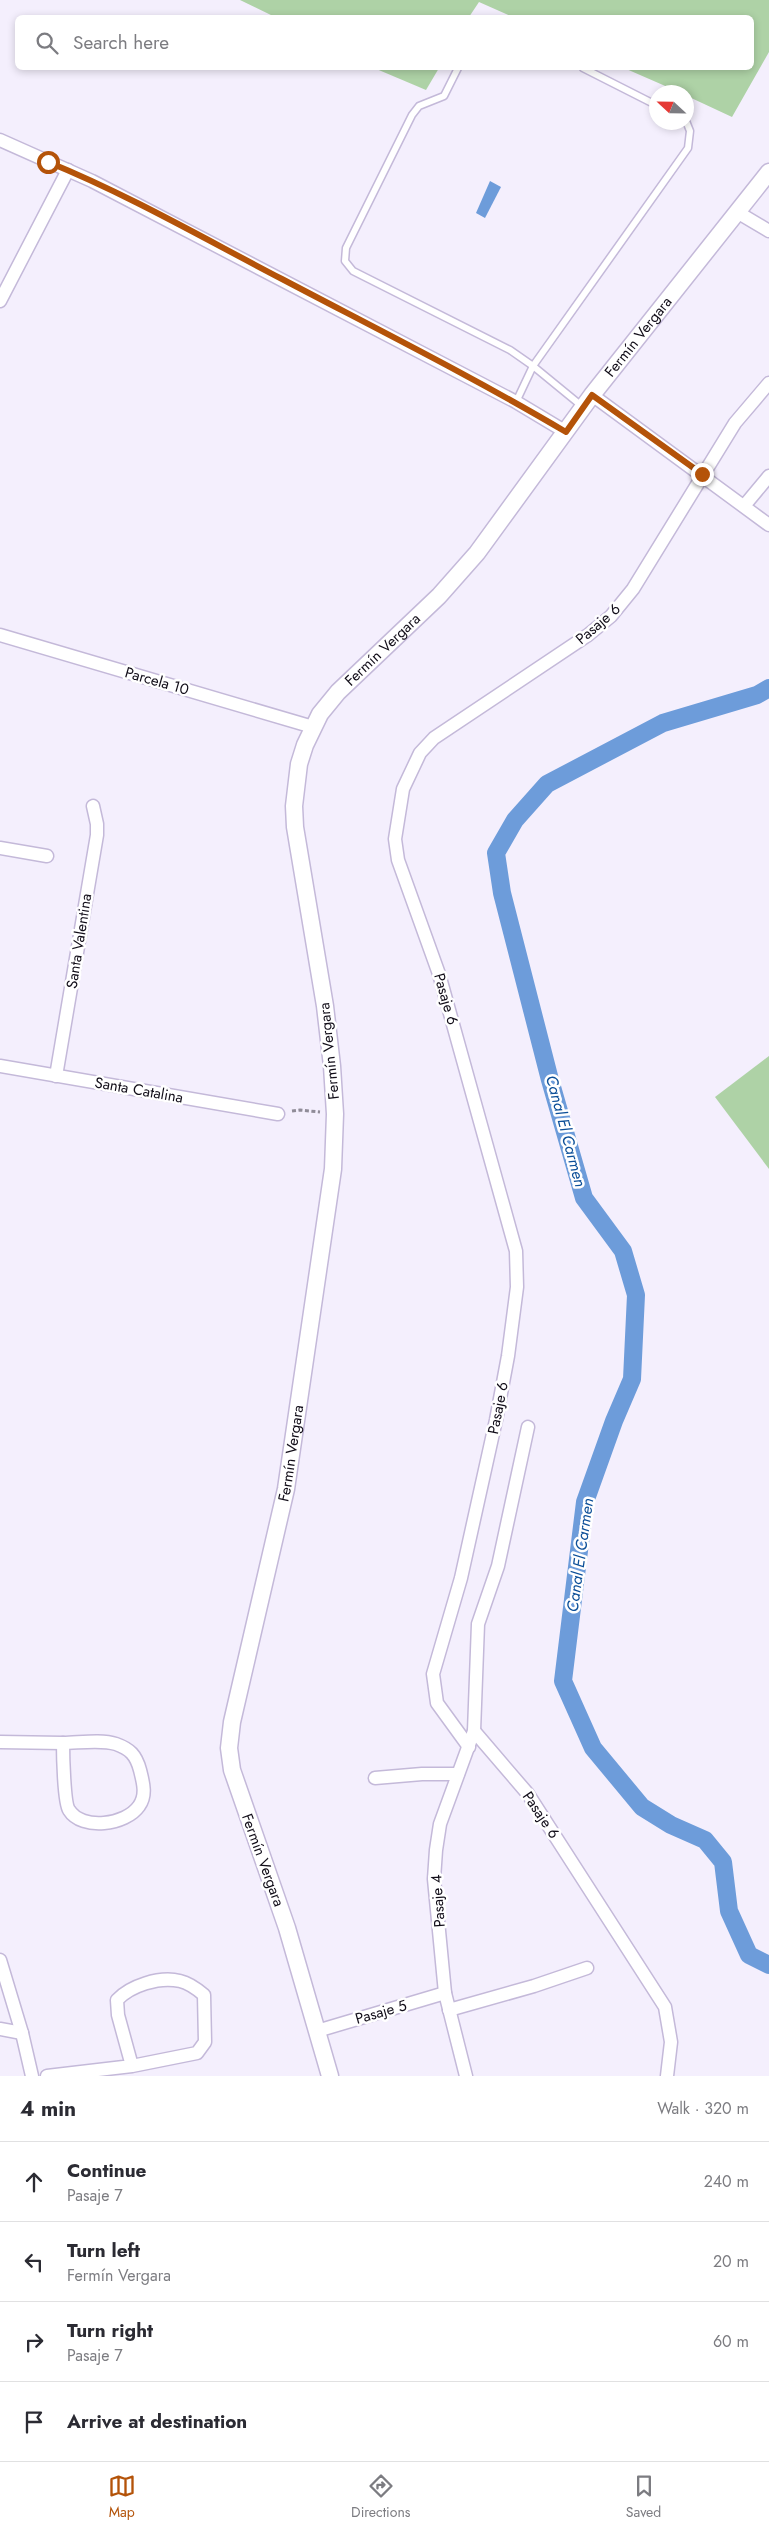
<!DOCTYPE html>
<html lang="en">
<head>
<meta charset="utf-8">
<style>
	body { margin:0; font-family:Jost,sans-serif; background:#f2f2f3; color:#2b2b33 }
	.compass { position:absolute; left:649px; top:85px; width:45px; height:45px; border-radius:50%; background:#fff; box-shadow:0 2px 8px #0003; rotate:292deg }
	.stop { position:absolute; width:15px; height:15px; margin:-11px; border:4px solid #b45309; border-radius:50%; background:#fff }
	.stop.end { background:#b45309; border-color:#fff; box-shadow:0 1px 5px #0008 }
	.list { margin:0; padding:0; list-style:none }
	h2 { display:flex; justify-content:space-between; align-items:center; height:65px; margin:0; padding:0 20px; font-size:21px }
	h2 small { font-size:16px; font-weight:400; color:#7c7c81 }
	.list li { display:grid; grid-template-columns:32px 1fr auto; gap:15px; align-items:center; box-sizing:border-box; height:80px; padding:0 20px; border-top:1px solid #e1e1e2 }
	.list b { display:block; font-size:19px; white-space:nowrap }
	.list p { margin:0; font-size:16px; white-space:nowrap; color:#7c7c81 }
	.list em { font-size:16px; font-style:normal; color:#7c7c81 }
	.icon { flex:none; width:28px; height:28px; fill:none; stroke:currentColor; stroke-width:2; stroke-linecap:round; stroke-linejoin:round }
	.map { position:relative; flex:none; width:769px; height:2076px; overflow:hidden }
	.search { position:absolute; background:#fff; box-shadow:0 2px 8px #0003; left:15px; right:15px; top:15px; height:55px; display:flex; align-items:center; gap:12px; box-sizing:border-box; padding:0 18px; border-radius:8px; color:#7c7c81; font-size:19px }
	.sheet { height:385px; background:#fff }
	nav { display:flex; justify-content:space-around; align-items:center; box-sizing:border-box; height:70px; border-top:1px solid #e1e1e2; background:#fff; font-size:14px; color:#7c7c81 }
	nav a { display:grid; justify-items:center; gap:2px }
	nav .on { color:#b45309 }
	.map>svg:first-child { display:block }
	.green { fill:#aed2a6 }
	.water { fill:#6d9cda }
	.lines { fill:none; stroke-linecap:round; stroke-linejoin:round }
	.canal { stroke:#6d9cda; stroke-width:18 }
	.service-casing { stroke:#c4b9d9; stroke-width:9 }
	.minor-casing { stroke:#c4b9d9; stroke-width:15 }
	.tertiary-casing { stroke:#c4b9d9; stroke-width:19 }
	.path { stroke:#908c98; stroke-width:3; stroke-dasharray:4 2.5; stroke-linecap:butt }
	.service { stroke:#fff; stroke-width:6 }
	.minor { stroke:#fff; stroke-width:12 }
	.tertiary { stroke:#fff; stroke-width:16 }
	.route { stroke:#b45309; stroke-width:6 }
	.labels { text-anchor:middle; dominant-baseline:central; stroke-width:5; stroke-linejoin:round; paint-order:stroke }
	.street-label { font-size:15px; fill:#110d18; stroke:#fff }
	.water-label { font-size:16px; font-style:italic; fill:#0c4f98; stroke:#fff }
</style>
</head>
<body>
<div class="map">
<svg width="769" height="2076" viewBox="0 0 769 2076">
	<rect width="100%" height="100%" fill="#f4effd"/>
	<g class="green">
		<path d="M240 0H769V52L732 117 687 96 686 92H679L624 68H752V18L513 17 479 2 469 17H275Z"/>
		<path d="M374 68H439L426 90Z"/>
		<path d="M769 1056V1169L715 1097Z"/>
	</g>
	<path class="water" d="M490 181 501 187 485 218 476 213Z"/>
	<g class="lines">
		<path class="canal" d="M769 688 757 695 663 723 547 784 515 820 496 853 502 893 550 1080 584 1198 623 1251 636 1295 632 1379 614 1421 585 1502 563 1681 593 1748 642 1807 671 1825 705 1840 723 1862 729 1911 749 1955 769 1965"/>
		<g class="service-casing">
			<g id="service">
				<path d="M458 68 444 96 419 106 412 115 346 248 345 261 353 271 510 350 533 366 583 407"/>
				<path d="M583 68 656 105"/>
				<path d="M516 402 533 366 688 148 690 131 686 121"/>
			</g>
		</g>
		<g class="minor-casing">
			<g id="minor">
				<path d="M0 140 92 181 516 402 566 432"/>
				<path d="M737 212 769 231"/>
				<path d="M0 301 68 170"/>
				<path d="M592 395 769 525"/>
				<path d="M744 506 769 476"/>
				<path d="M0 635 313 727"/>
				<path d="M0 848 47 856"/>
				<path d="M0 1066 278 1114"/>
				<path d="M56 1076 97 835V824L93 806"/>
				<path d="M474 1731 528 1794 665 2007 671 2042 667 2076"/>
				<path d="M0 1742 63 1743"/>
				<path d="M63 1743C78 1743 101 1739 116 1744 130 1749 136 1755 140 1770 143 1782 147 1795 139 1806 126 1825 82 1831 69 1810 64 1803 63 1754 63 1743Z"/>
				<path d="M469 1747 437 1703 433 1674 461 1578 496 1420 508 1356 517 1287 516 1251 439 974 398 860 395 839 403 789 420 753 434 738 588 635 611 616 633 589 735 423 769 383"/>
				<path d="M375 1778 422 1774H458"/>
				<path d="M0 1960 22 2033 32 2076"/>
				<path d="M449 2010 534 1986 587 1968"/>
				<path d="M0 2029 22 2033"/>
				<path d="M317 2031 445 1993"/>
				<path d="M47 2076 132 2066 197 2053 205 2042 204 1995C197 1989 189 1983 180 1981 159 1976 130 1986 117 2000L118 2015 132 2066"/>
				<path d="M466 2076 445 1993 434 1879 436 1850 440 1824 474 1731 478 1624 498 1566 528 1427"/>
			</g>
		</g>
		<g class="tertiary-casing">
			<g id="tertiary">
				<path id="s1" d="M330 2076 287 1928 232 1770 229 1748 232 1722 286 1489 333 1169 335 1114 332 1066 325 1006 295 827 294 806 299 764 305 745 320 714 338 692 439 596 477 553 592 395 769 172"/>
			</g>
		</g>
		<path class="path" d="M292 1111 300 1110 320 1112"/>
		<use href="#service" class="service"/>
		<use href="#minor" class="minor"/>
		<use href="#tertiary" class="tertiary"/>
	</g>
	<g class="lines">
		<path class="route" d="M48 162C129 195 205 239 282 279 377 329 473 377 566 432L592 395 702 474"/>
	</g>
	<g class="labels">
		<g class="street-label">
			<text stroke="none"><textPath href="#s1" startOffset="1890">Fermín Vergara</textPath></text>
			<text transform="translate(598 624) rotate(-41)">Pasaje 6</text>
			<text stroke="none"><textPath href="#s1" startOffset="1485">Fermín Vergara</textPath></text>
			<text transform="translate(157 681) rotate(16)">Parcela 10</text>
			<text transform="translate(79 941) rotate(-81)">Santa Valentina</text>
			<text transform="translate(446 999) rotate(74)">Pasaje 6</text>
			<text transform="translate(329 1051) rotate(-96)">Fermín Vergara</text>
			<text transform="translate(139 1090) rotate(10)">Santa Catalina</text>
			<text transform="translate(498 1408) rotate(-79)">Pasaje 6</text>
			<text stroke="none"><textPath href="#s1" startOffset="645">Fermín Vergara</textPath></text>
			<text transform="translate(541 1815) rotate(56)">Pasaje 6</text>
			<text transform="translate(263 1860) rotate(70)">Fermín Vergara</text>
			<text transform="translate(438 1901) rotate(-94)">Pasaje 4</text>
			<text transform="translate(381 2012) rotate(-16)">Pasaje 5</text>
		</g>
		<g class="water-label">
			<text transform="translate(566 1131) rotate(75)">Canal El Carmen</text>
			<text transform="translate(580 1555) rotate(-82)">Canal El Carmen</text>
		</g>
	</g>
</svg>
<svg class="compass" viewBox="-18 -18 36 36"><path d="M0-13l5 13h-10z" fill="#e53935"/><path d="M0 13l5-13h-10z" fill="#7c7c81"/></svg>
<div class="stop" style="left:48px;top:162px"></div>
<div class="stop end" style="left:702px;top:474px"></div>
<div class="search"><svg class="icon" aria-label="search" viewBox="0 0 24 24"><circle cx="10" cy="10" r="6"/><path d="M15 15l6 6"/></svg>Search here</div>
</div>
<section class="sheet">
<h2>4 min<small>Walk · 320 m</small></h2>
<ul class="list">
<li><svg class="icon" aria-label="ahead" viewBox="0 0 24 24"><path d="M12 20V5M6 11l6-6 6 6"/></svg><div><b>Continue</b><p>Pasaje 7</p></div><em>240 m</em></li>
<li><svg class="icon" aria-label="left" viewBox="0 0 24 24"><path d="M17 20v-9H6M10 6l-5 5 5 5"/></svg><div><b>Turn left</b><p>Fermín Vergara</p></div><em>20 m</em></li>
<li><svg class="icon" aria-label="right" viewBox="0 0 24 24"><path d="M7 20v-9h11M14 6l5 5-5 5"/></svg><div><b>Turn right</b><p>Pasaje 7</p></div><em>60 m</em></li>
<li><svg class="icon" aria-label="arrive" viewBox="0 0 24 24"><path d="M6 21V4h12l-3 4 3 4H6"/></svg><div><b>Arrive at destination</b></div></li>
</ul>
</section>
<nav>
<a class="on"><svg class="icon" aria-label="map" viewBox="0 0 24 24"><path d="M3 6l6-2 6 2 6-2v14l-6 2-6-2-6 2zM9 4v14M15 6v14"/></svg>Map</a>
<a><svg class="icon" aria-label="directions" viewBox="0 0 24 24"><path d="M12 3l9 9-9 9-9-9zM9 14v-3h6M13 9l2 2-2 2"/></svg>Directions</a>
<a><svg class="icon" aria-label="saved" viewBox="0 0 24 24"><path d="M7 4h10v16l-5-4-5 4z"/></svg>Saved</a>
</nav>
</body>
</html>
